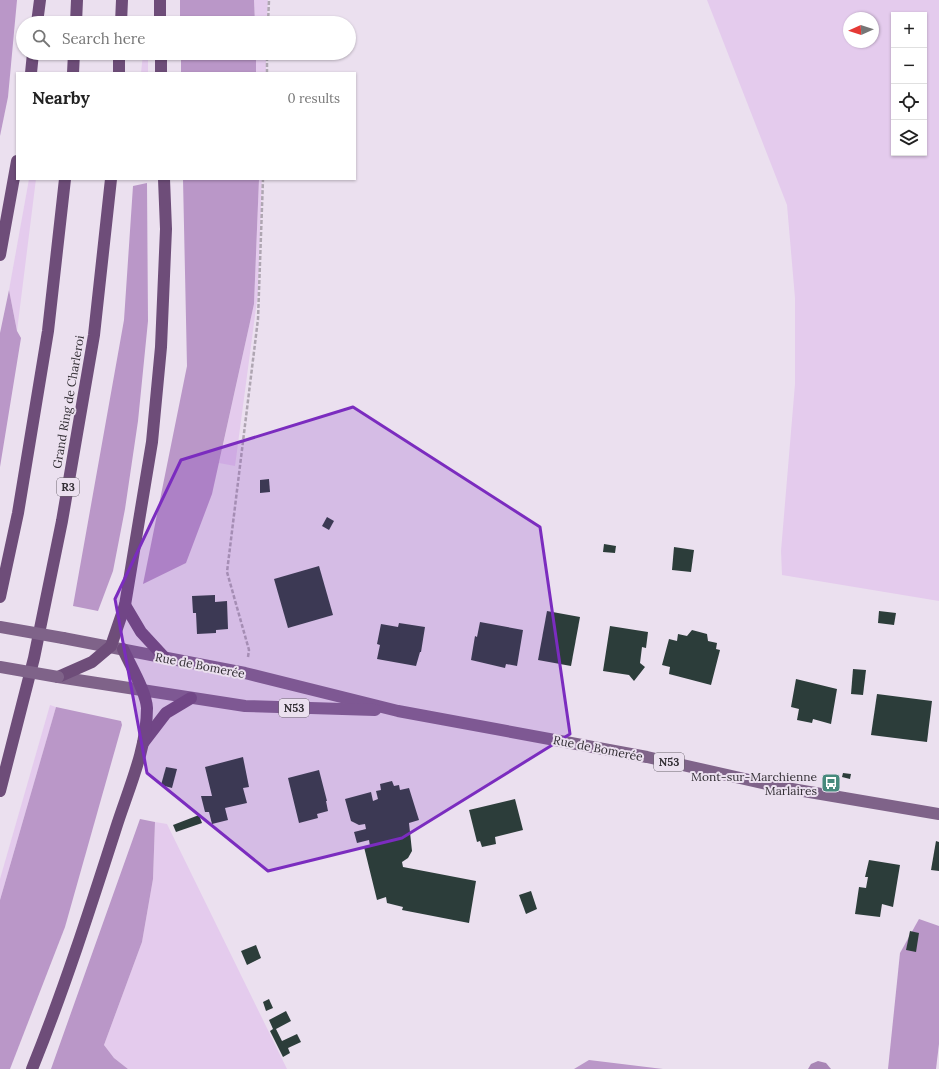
<!DOCTYPE html>
<html lang="en">
<head>
<meta charset="utf-8">
<style>
	body { margin:0; font-family:Lora,serif; background:#f6f6f6; color:#222 }
	.controls { position:absolute; right:12px; top:12px; display:grid; overflow:hidden; border-radius:0px; box-shadow:0 1px 3px #0004 }
	.controls button { width:36px; height:36px; display:grid; place-items:center; padding:0; border:0; border-bottom:1px solid #e0e0e0; background:#fff; color:#222; font:20px sans-serif }
	.compass { position:absolute; left:843px; top:12px; width:36px; height:36px; border-radius:50%; background:#fff; box-shadow:0 1px 3px #0004; rotate:267deg }
	.list { margin:0; padding:0; list-style:none }
	h2 { display:flex; justify-content:space-between; align-items:center; height:52px; margin:0; padding:0 16px; font-size:17px }
	h2 small { font-size:13px; font-weight:400; color:#767676 }
	.icon { flex:none; width:22px; height:22px; fill:none; stroke:currentColor; stroke-width:2; stroke-linecap:round; stroke-linejoin:round }
	.map { position:relative; flex:none; width:939px; height:1069px; overflow:hidden }
	.search { position:absolute; background:#fff; box-shadow:0 1px 3px #0004; left:16px; top:16px; width:340px; height:44px; display:flex; align-items:center; gap:10px; box-sizing:border-box; padding:0 14px; border-radius:22px; color:#767676; font-size:15px }
	.panel { position:absolute; background:#fff; box-shadow:0 1px 3px #0004; left:16px; top:72px; width:340px; height:108px; border-radius:0px }
	.map>svg:first-child { display:block }
	.green { fill:#e4cbed; fill-rule:evenodd }
	.forest { fill:#ba97c8 }
	.water { fill:#a886b5 }
	.building { fill:#2c3d3a }
	.lines { fill:none; stroke-linecap:round; stroke-linejoin:round }
	.path { stroke:#afa6b2; stroke-width:2.5; stroke-dasharray:4 2; stroke-linecap:butt }
	.primary { stroke:#7f6389; stroke-width:12 }
	.highway { stroke:#6e4d79; stroke-width:12 }
	.primary-bridge { stroke:#7f6389; stroke-width:12 }
	.marked { fill:#7b2cbf; fill-opacity:0.2; stroke:#7b2cbf; stroke-width:3; stroke-linejoin:round }
	.labels { text-anchor:middle; dominant-baseline:central; stroke-width:4; stroke-linejoin:round; paint-order:stroke }
	.shield { fill:#ebe0ef; stroke:#6a646d; stroke-width:1 }
	.shield-label { font-size:11px; font-weight:bold; fill:#332f35 }
	.street-label { font-size:12px; fill:#332f35; stroke:#ebe0ef }
	.poi-label { font-size:12px; fill:#332f35; stroke:#ebe0ef; text-anchor:end }
</style>
</head>
<body>
<div class="map">
<svg width="939" height="1069" viewBox="0 0 939 1069">
	<rect width="100%" height="100%" fill="#ebe0ef"/>
	<g class="green">
		<path d="M254 0H268L267 23H255Z"/>
		<path d="M707 0H939V601L782 575 781 551 795 384V298L787 205ZM894 15H924V153H894ZM849 18H873V42H849Z"/>
		<path d="M143 53H148V73H141Z"/>
		<rect x="256" y="53" width="10" height="20"/>
		<path d="M29 179H36L17 331 9 290Z"/>
		<path d="M259 179H262L258 293 235 466 219 463 254 304Z"/>
		<path d="M50 705 56 707 0 900V879Z"/>
		<path d="M155 822 167 824 287 1069H128L114 1058 104 1045 142 942 153 879Z"/>
	</g>
	<g class="forest">
		<path d="M0 0H17L8 97 0 136Z"/>
		<path d="M180 0H254L255 23H180Z"/>
		<rect x="181" y="53" width="75" height="20"/>
		<path d="M183 179H259L254 304 212 494 186 563 143 584 187 366Z"/>
		<path d="M147 183 148 321 138 421 125 509 113 571 98 611 73 606 124 320 133 186Z"/>
		<path d="M9 290 17 331 21 338 0 467V333Z"/>
		<path d="M56 707 121 721 122 725 65 927 10 1069H0V900Z"/>
		<path d="M140 819 155 822 153 879 142 942 104 1045 114 1058 128 1069H51Z"/>
		<path d="M919 919 939 926V1044L936 1069H888L900 953Z"/>
		<path d="M589 1060 663 1069H574Z"/>
	</g>
	<path class="water" d="M818 1061 826 1063 831 1069H808L811 1064Z"/>
	<g class="building">
		<path d="M269 479 270 492 260 493V480Z"/>
		<path d="M327 517 334 521 329 530 322 526Z"/>
		<path d="M604 544 616 546 615 553 603 552Z"/>
		<path d="M674 547 694 550 691 572 672 570Z"/>
		<path d="M319 566 333 615 288 628 274 579Z"/>
		<path d="M215 595V602L227 601 228 629 216 630V633L197 634 196 613H193L192 596Z"/>
		<path d="M547 611 580 617 571 666 538 660Z"/>
		<path d="M879 611 896 613 894 625 878 623Z"/>
		<path d="M480 622 523 630 517 666 506 664 505 668 471 660 475 636 477 637Z"/>
		<path d="M399 623 425 627 421 652H420L416 666 377 659 380 645 377 644 381 624 398 627Z"/>
		<path d="M610 626 648 632 646 648 642 647 640 663 645 667 634 681 629 675 603 671Z"/>
		<path d="M692 630 707 634 708 641 717 643 716 649 720 650 711 685 669 674 670 667 662 665 669 639 677 641 678 634 687 636Z"/>
		<path d="M853 669 866 670 863 695 851 694Z"/>
		<path d="M796 679 837 689 831 724 813 719 812 723 797 720 799 709 791 707Z"/>
		<path d="M877 694 932 701 927 742 871 735Z"/>
		<path d="M243 757 249 787 243 788 247 803 225 808 228 820 212 824 209 812H205L201 796H212L205 767Z"/>
		<path d="M166 767 177 769 172 788 161 785Z"/>
		<path d="M319 770 327 801H326L328 811 317 814 318 818 299 823 288 778Z"/>
		<path d="M843 773 851 774 850 779 842 777Z"/>
		<path d="M392 781 394 786 399 785 400 790 409 788 419 820 409 823 412 851 408 858 402 862 403 867 476 881 469 923 402 910 403 907 387 903 386 897 377 900 364 847 370 846 369 840 357 843 354 832 366 829 365 824 359 825 351 821 345 799 371 792 373 801 378 799 376 791 381 790 380 784Z"/>
		<path d="M515 799 523 830 495 837 496 844 482 847 480 841 477 842 469 810Z"/>
		<path d="M199 815 202 823 176 832 173 825Z"/>
		<path d="M936 841 939 842V871L931 870Z"/>
		<path d="M869 860 900 865 893 907 882 904 880 917 855 914 859 887 866 888 868 877H865Z"/>
		<path d="M531 891 537 909 526 914 519 895Z"/>
		<path d="M910 931 919 933 916 952 906 950Z"/>
		<path d="M256 945 261 958 247 965 241 951Z"/>
		<path d="M269 999 273 1008 266 1011 263 1002Z"/>
		<path d="M286 1011 291 1021 276 1029 282 1041 297 1034 301 1042 288 1048 290 1053 283 1057 270 1031 273 1029 269 1020Z"/>
	</g>
	<g class="lines">
		<g class="path">
			<path d="M268 23 269 0"/>
			<path d="M267 73V53"/>
			<path d="M248 657 249 650 227 572 258 319 263 179"/>
		</g>
		<g class="primary">
			<path d="M63 638 245 673 398 711 647 757 780 787 939 814"/>
			<path d="M58 677 245 706 375 710"/>
		</g>
		<g class="highway">
			<path d="M160 0V23"/>
			<path d="M37 23 40 0"/>
			<path d="M76 23 77 0"/>
			<path d="M121 23 122 0"/>
			<path d="M161 53V73"/>
			<path d="M31 73 33 53"/>
			<path d="M73 73 74 53"/>
			<path d="M119 73V53"/>
			<path d="M0 255 17 161"/>
			<path d="M0 597 18 513 48 331 65 179"/>
			<path d="M125 605 141 632 165 658"/>
			<path d="M58 677 92 662 111 646 125 605 152 442 161 347 166 229 164 179"/>
			<path d="M143 743 166 713 191 698"/>
			<path d="M0 791 34 658 62 521 94 335 111 179"/>
			<path d="M32 1069C64 990 90 909 116 828 128 790 147 749 147 708 146 691 130 665 123 649"/>
		</g>
		<g class="primary-bridge">
			<path d="M0 627 63 638"/>
			<path d="M0 667 58 677"/>
		</g>
	</g>
	<path class="marked" d="M353 407 540 527 570 734 402 838 268 871 147 773 115 599 181 460Z"/>
	<defs>
		<g id="bus-square" transform="scale(1)"><rect x="-9" y="-9" width="18" height="18" rx="4" fill="#478a7d" stroke="#ebe0ef"/><path d="M-5-6H5V4H4V6H2V4H-2V6H-4V4H-5ZM-3.5-4V0h7V-4ZM-3.5 1.2v1.5H-2V1.2ZM2 1.2v1.5H3.5V1.2Z" fill="#fff"/></g>
	</defs>
	<g fill-rule="evenodd">
		<use href="#bus-square" x="831" y="783"/>
	</g>
	<g class="labels">
		<g class="shield">
			<rect x="57" y="478" width="22" height="18" rx="3"/>
			<rect x="279" y="699" width="30" height="18" rx="3"/>
			<rect x="654" y="753" width="30" height="18" rx="3"/>
		</g>
		<g class="shield-label">
			<text x="68" y="487">R3</text>
			<text x="294" y="708">N53</text>
			<text x="669" y="762">N53</text>
		</g>
		<g class="street-label">
			<text transform="translate(68 402) rotate(-80)">Grand Ring de Charleroi</text>
			<text transform="translate(200 665) rotate(11)">Rue de Bomerée</text>
			<text transform="translate(598 748) rotate(11)">Rue de Bomerée</text>
		</g>
		<g class="poi-label">
			<text x="817" y="776">Mont-sur-Marchienne<tspan x="817" dy="14">Marlaires</tspan></text>
		</g>
	</g>
</svg>
<div class="controls">
<button>+</button>
<button>−</button>
<button><svg class="icon" aria-label="locate" viewBox="0 0 24 24"><circle cx="12" cy="12" r="6"/><path d="M12 2v4M12 18v4M2 12h4M18 12h4"/></svg></button>
<button><svg class="icon" aria-label="layers" viewBox="0 0 24 24"><path d="M12 4l9 5-9 5-9-5zM3 14l9 5 9-5"/></svg></button>
</div>
<svg class="compass" viewBox="-18 -18 36 36"><path d="M0-13l5 13h-10z" fill="#e53935"/><path d="M0 13l5-13h-10z" fill="#767676"/></svg>
<div class="search"><svg class="icon" aria-label="search" viewBox="0 0 24 24"><circle cx="10" cy="10" r="6"/><path d="M15 15l6 6"/></svg>Search here</div>
<section class="panel">
<h2>Nearby<small>0 results</small></h2>
<ul class="list">
</ul>
</section>
</div>
</body>
</html>
